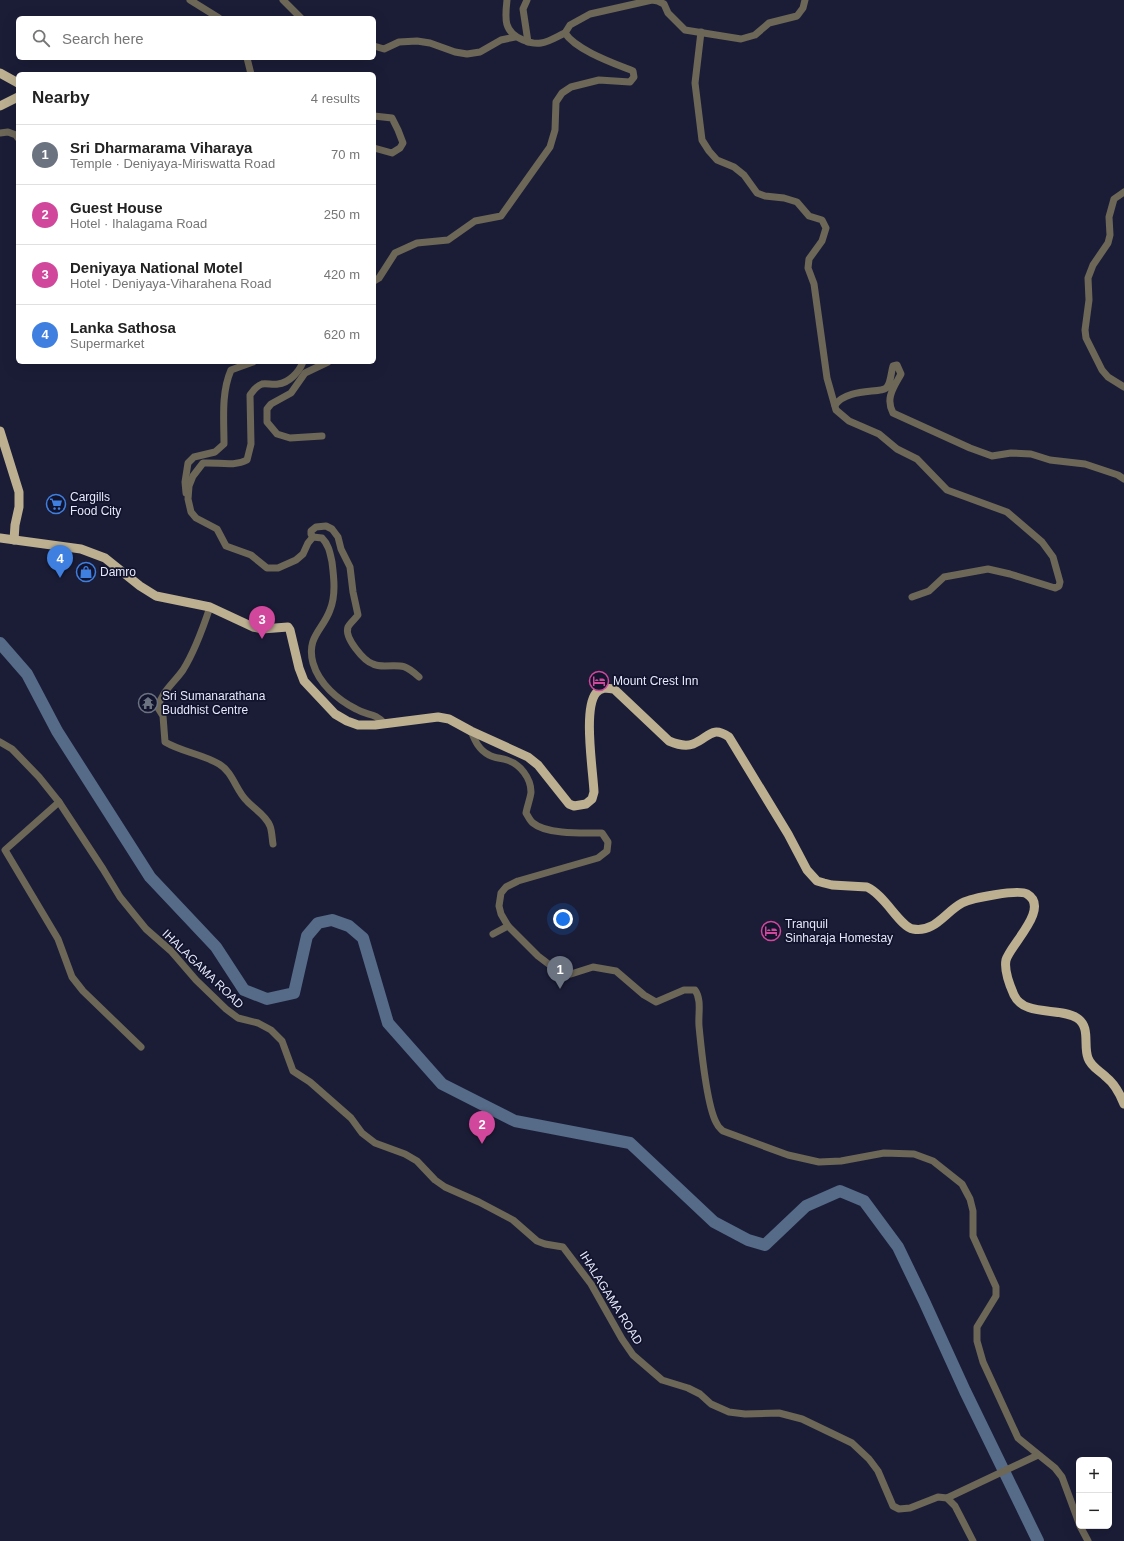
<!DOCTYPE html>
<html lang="en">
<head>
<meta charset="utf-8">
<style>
	body { margin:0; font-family:Arial,sans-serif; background:#f2f2f2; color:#222 }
	.controls { position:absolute; right:12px; bottom:12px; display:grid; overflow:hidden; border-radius:6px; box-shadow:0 4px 16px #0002 }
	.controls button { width:36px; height:36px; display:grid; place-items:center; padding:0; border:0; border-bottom:1px solid #e0e0e0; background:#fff; color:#222; font:20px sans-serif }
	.you { position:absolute; left:563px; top:919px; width:14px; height:14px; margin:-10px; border:3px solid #fff; border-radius:50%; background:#1a73e8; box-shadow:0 0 0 6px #1a73e833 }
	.badge { display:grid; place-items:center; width:26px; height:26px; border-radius:50%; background:#386e75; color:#fff; font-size:13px; font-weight:700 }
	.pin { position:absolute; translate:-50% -33px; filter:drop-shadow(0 1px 2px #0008) }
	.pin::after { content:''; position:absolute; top:21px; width:14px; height:12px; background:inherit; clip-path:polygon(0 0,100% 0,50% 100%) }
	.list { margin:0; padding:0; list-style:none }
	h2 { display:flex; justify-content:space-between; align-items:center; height:52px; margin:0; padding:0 16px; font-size:17px }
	h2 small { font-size:13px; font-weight:400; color:#767676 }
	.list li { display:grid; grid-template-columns:26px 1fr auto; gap:12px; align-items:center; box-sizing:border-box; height:60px; padding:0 16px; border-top:1px solid #e0e0e0 }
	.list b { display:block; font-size:15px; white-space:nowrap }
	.list p { margin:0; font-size:13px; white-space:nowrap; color:#767676 }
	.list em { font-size:13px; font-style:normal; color:#767676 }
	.icon { flex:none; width:22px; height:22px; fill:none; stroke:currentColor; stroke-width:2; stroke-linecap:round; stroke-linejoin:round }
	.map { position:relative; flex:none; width:1124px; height:1541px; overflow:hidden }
	.search { position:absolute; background:#fff; box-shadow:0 4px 16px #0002; left:16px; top:16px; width:360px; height:44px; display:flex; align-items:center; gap:10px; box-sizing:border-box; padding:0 14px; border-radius:6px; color:#767676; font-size:15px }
	.panel { position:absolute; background:#fff; box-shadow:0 4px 16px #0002; left:16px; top:72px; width:360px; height:292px; border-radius:6px }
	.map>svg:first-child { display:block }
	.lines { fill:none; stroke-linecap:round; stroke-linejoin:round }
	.river { stroke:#566b88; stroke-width:12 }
	.minor { stroke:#6d6758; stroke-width:7 }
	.major { stroke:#bcb091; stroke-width:9 }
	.labels { text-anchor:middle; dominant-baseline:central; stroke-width:3.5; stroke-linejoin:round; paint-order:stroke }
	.poi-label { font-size:12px; fill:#e5e8fa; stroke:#12132d; text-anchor:start }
	.street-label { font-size:12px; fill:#e5e8fa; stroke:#12132d }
</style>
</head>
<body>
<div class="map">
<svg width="1124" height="1541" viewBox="0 0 1124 1541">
	<rect width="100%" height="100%" fill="#1b1d37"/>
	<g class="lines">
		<path class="river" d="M0 643 27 674 57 731 150 877 216 947 244 990 267 999 294 993 307 936 318 923 332 920 349 926 363 938 388 1023 442 1084 515 1121 630 1143 714 1222 748 1240 765 1245 806 1206 840 1191 864 1201 898 1247 924 1301 965 1391 1038 1541"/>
		<g class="minor">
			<path d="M190 0 219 18"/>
			<path d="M283 0 301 18"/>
			<path d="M507 0C505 18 503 32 523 40 528 42 536 44 541 43 549 42 558 36 565 33"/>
			<path d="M527 0 523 9 528 42"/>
			<path d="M701 32 695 83 702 140 709 151 717 160 734 167 744 175 757 193 765 196 784 198 797 202 809 216 822 220 826 228 822 241 809 259 808 268 814 284 827 378 836 410 849 421 879 434 897 449 917 459 947 490 1007 512 1042 542 1053 557 1060 582 1059 586 1055 588 1010 574 988 569 944 577 929 591 912 597"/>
			<path d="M374 46 384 49 399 42 417 41 430 43 455 52 467 54 480 52 501 40 515 37"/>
			<path d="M247 58 251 74"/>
			<path d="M374 116 392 118 398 130 403 143 400 148 392 153 374 148"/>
			<path d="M0 133 8 132 16 135 18 138"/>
			<path d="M1124 192 1114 199 1109 217 1110 235 1108 243 1093 265 1088 278 1089 300 1085 330 1086 338 1102 370 1108 377 1124 387"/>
			<path d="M374 281 379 278 395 253 417 243 448 240 475 221 501 216 550 147 555 130 556 102 562 93 571 87 599 80 630 82 634 77 633 71C613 63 576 50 565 33L570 25 590 14 652 0 658 1 664 4 668 13 685 30 741 39 755 35 769 23 797 16 803 8 805 0"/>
			<path d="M303 362C299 372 289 383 278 384 273 385 266 383 262 384 256 386 253 391 250 395L251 444 247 460C234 467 218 462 203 463L193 476 189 486 188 499 191 512 196 518 217 529 226 546 251 555 267 568H278L296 560 303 554 308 543 313 537 322 538C329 545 330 553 332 562 334 578 336 595 330 610 323 630 306 637 313 663 319 684 338 700 356 709 368 716 374 712 385 724"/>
			<path d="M835 405C848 387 883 394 887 387 891 382 891 372 893 366L897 365 901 374C894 387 885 398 893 413L970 448 992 456 1011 453 1031 454 1050 460 1085 464 1118 475 1124 479"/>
			<path d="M322 436 290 438 277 434 267 422V409L271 404 291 393 305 373 328 362"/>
			<path d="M186 493 185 482 188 463 194 457 215 452 224 444C224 420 221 393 231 370L253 362"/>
			<path d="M313 537 311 534V531L316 527 326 526 332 529 338 537 341 549 350 567 353 592 358 615C355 619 350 623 348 627 344 638 364 661 373 664 377 666 381 666 385 666 403 665 406 665 419 677"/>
			<path d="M210 607C203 628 195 651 183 670 174 683 161 692 158 708L163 716 165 742C182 752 202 754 219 764 233 772 236 791 247 801 254 809 266 815 270 826 272 831 272 838 273 844"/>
			<path d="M471 731C475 741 479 750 489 755 494 758 501 758 507 760 520 764 531 778 531 792 531 796 527 807 526 813 528 816 530 821 533 823 547 835 585 833 602 833L608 842 607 851 598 858 518 881 506 887 501 893 499 906 501 914 508 926 538 956 563 975 571 974 593 967 616 971 644 995 656 1002 684 990H695C702 1000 698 1014 699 1026 701 1047 707 1108 717 1124 718 1127 721 1129 723 1131L788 1155 819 1162 841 1161 884 1153 914 1154 933 1161 962 1184 970 1199 973 1211V1236L996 1287V1296L977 1327V1341L983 1362 1018 1438 1055 1468 1062 1477 1079 1523"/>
			<path d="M0 742 12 749 39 777 59 802 103 869 120 897 146 929 171 951 196 980 226 1009 238 1018 258 1023 271 1030 282 1041 293 1071 310 1082 351 1118 362 1133 375 1143 405 1154 417 1161 435 1180 445 1187 479 1202 513 1220 537 1241 545 1244 563 1247 591 1284 622 1339 633 1355 662 1380 688 1388 700 1394 711 1404 729 1412 745 1414 779 1413 802 1419 852 1443 869 1459 878 1471 893 1506 899 1509 910 1508 938 1497 947 1498 955 1506 973 1541"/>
			<path d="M59 802 5 850 58 939 72 977 83 991 141 1047"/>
			<path d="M493 934 508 926"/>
			<path d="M947 1498 1038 1455"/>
			<path d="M1080 1526 1088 1541"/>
		</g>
		<g class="major">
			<path d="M0 73 18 83"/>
			<path d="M0 106 18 97"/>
			<path d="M0 431 19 492V507L15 525 14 540"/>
			<path d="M0 538 81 549 105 558 140 586 156 596 210 607 253 627 262 629 288 627 290 630 299 668 304 681 335 714 347 721 358 725H375L438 717 449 719 471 731 528 757 538 765 569 804 574 806 586 804 592 799 594 792C593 770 583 709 596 693 601 687 607 688 614 689L669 741C676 744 685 747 693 744 709 738 711 725 729 737L788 834 807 870 817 881 824 883 832 885 867 887C885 895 900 927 913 929 935 933 945 912 962 903 972 898 1018 889 1027 894 1051 908 1010 945 1006 960 1004 970 1010 986 1014 995 1024 1017 1060 1007 1077 1018 1091 1027 1083 1045 1088 1058 1091 1067 1100 1071 1106 1077 1115 1084 1120 1094 1124 1104"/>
		</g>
	</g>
	<defs>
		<g id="supermarket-ring" transform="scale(1)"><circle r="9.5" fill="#12132d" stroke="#3f7fe0" stroke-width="1.5"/><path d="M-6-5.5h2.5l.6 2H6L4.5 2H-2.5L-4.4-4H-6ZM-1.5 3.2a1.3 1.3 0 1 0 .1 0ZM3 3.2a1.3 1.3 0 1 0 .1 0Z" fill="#3f7fe0"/></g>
		<g id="shop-ring" transform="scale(1)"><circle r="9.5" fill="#12132d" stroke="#3f7fe0" stroke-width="1.5"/><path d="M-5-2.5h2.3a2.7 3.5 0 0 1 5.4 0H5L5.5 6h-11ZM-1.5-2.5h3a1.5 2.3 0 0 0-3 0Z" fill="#3f7fe0"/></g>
		<g id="hotel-ring" transform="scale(1)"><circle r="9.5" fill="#12132d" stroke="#d1479c" stroke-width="1.5"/><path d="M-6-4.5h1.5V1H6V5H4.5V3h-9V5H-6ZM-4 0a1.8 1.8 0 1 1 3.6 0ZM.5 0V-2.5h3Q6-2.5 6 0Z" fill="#d1479c"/></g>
		<g id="temple-ring" transform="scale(1)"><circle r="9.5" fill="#12132d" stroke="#6b7280" stroke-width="1.5"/><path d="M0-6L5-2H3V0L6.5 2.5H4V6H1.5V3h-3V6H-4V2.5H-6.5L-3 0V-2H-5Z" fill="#6b7280"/></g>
	</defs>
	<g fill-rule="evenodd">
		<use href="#supermarket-ring" x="56" y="504"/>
		<use href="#shop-ring" x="86" y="572"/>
		<use href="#hotel-ring" x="599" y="681"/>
		<use href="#temple-ring" x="148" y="703"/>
		<use href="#hotel-ring" x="771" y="931"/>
	</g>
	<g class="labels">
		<g class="poi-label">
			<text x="70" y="497">Cargills<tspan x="70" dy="14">Food City</tspan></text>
			<text x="100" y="572">Damro</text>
			<text x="613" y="681">Mount Crest Inn</text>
			<text x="162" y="696">Sri Sumanarathana<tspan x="162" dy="14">Buddhist Centre</tspan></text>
			<text x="785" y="924">Tranquil<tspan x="785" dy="14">Sinharaja Homestay</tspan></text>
		</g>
		<g class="street-label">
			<text transform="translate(203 969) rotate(44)">IHALAGAMA ROAD</text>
			<text transform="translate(611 1298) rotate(58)">IHALAGAMA ROAD</text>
		</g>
	</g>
</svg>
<div class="controls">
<button>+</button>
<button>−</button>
</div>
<div class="you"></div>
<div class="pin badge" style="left:560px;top:989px;background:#6b7280">1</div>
<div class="pin badge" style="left:482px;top:1144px;background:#d1479c">2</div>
<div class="pin badge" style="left:262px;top:639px;background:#d1479c">3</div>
<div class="pin badge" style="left:60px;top:578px;background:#3f7fe0">4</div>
<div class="search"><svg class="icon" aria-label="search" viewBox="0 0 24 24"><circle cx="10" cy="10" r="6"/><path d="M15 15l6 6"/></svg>Search here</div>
<section class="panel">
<h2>Nearby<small>4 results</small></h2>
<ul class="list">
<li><span class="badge" style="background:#6b7280">1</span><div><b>Sri Dharmarama Viharaya</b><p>Temple · Deniyaya-Miriswatta Road</p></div><em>70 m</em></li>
<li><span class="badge" style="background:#d1479c">2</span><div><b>Guest House</b><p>Hotel · Ihalagama Road</p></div><em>250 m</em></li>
<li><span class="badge" style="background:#d1479c">3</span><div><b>Deniyaya National Motel</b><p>Hotel · Deniyaya-Viharahena Road</p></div><em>420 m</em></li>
<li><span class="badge" style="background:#3f7fe0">4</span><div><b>Lanka Sathosa</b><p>Supermarket</p></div><em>620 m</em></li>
</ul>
</section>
</div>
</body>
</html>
